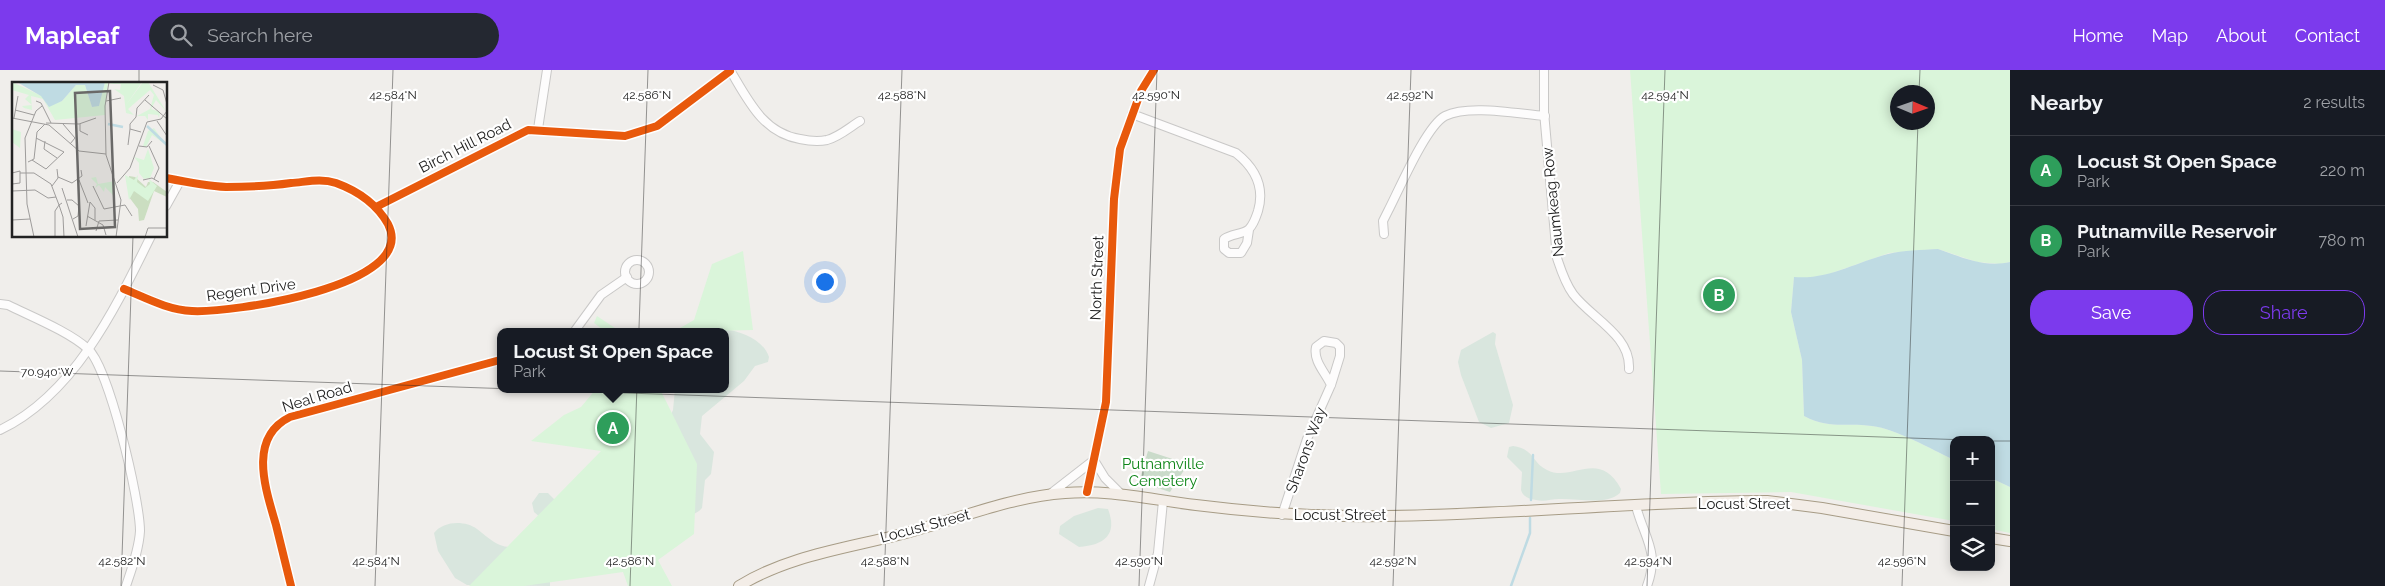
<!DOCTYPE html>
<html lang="en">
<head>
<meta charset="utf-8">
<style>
	body { margin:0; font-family:Raleway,sans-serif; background:#242831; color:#f1f3f6 }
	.controls { position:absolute; right:15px; bottom:15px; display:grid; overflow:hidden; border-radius:10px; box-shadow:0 2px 12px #0003 }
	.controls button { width:45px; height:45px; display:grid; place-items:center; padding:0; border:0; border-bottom:1px solid #363941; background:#171b24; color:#f1f3f6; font:25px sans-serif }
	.compass { position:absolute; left:1890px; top:15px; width:45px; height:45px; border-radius:50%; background:#171b24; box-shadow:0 2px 12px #0003; rotate:92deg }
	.you { position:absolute; left:824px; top:211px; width:18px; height:18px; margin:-12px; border:4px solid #fff; border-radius:50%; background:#1a73e8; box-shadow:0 0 0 8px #1a73e833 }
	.badge { display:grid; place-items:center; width:32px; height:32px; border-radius:50%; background:#7c3aed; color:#fff; font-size:16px; font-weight:700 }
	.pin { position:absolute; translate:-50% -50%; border:2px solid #fff; box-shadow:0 1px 5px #0006 }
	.popup { position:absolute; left:497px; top:258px; width:232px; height:65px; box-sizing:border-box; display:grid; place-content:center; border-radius:10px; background:#171b24; filter:drop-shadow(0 1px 4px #0005); font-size:16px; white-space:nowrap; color:#9ea1a6 }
	.popup b { font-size:19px; color:#f1f3f6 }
	.popup::after { content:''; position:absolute; left:50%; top:100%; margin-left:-10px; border:10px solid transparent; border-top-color:#171b24 }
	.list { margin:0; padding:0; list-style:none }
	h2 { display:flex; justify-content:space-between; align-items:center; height:65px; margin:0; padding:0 20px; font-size:21px }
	h2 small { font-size:16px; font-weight:400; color:#9ea1a6 }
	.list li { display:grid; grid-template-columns:32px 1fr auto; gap:15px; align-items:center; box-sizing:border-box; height:70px; padding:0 20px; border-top:1px solid #363941 }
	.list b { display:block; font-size:19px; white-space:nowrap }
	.list p { margin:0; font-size:16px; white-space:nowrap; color:#9ea1a6 }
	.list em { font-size:16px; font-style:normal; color:#9ea1a6 }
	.actions { display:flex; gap:10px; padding:15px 20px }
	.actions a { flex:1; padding:11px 0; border:1px solid #7c3aed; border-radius:20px; text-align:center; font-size:18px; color:#7c3aed }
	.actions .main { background:#7c3aed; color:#fff }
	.icon { flex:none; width:28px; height:28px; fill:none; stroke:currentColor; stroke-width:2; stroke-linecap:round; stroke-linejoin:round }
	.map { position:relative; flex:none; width:2010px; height:516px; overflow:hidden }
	header { display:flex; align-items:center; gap:30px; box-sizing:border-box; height:70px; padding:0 25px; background:#7c3aed; color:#fff }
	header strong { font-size:24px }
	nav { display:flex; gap:28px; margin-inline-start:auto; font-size:18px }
	.search { width:350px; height:45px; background:#242831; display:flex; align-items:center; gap:12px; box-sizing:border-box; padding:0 18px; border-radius:28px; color:#9ea1a6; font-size:19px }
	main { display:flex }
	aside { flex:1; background:#171b24 }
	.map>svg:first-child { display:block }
	.wetland { fill:#d9e6de }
	.cemetery { fill:#cadbca }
	.park { fill:#daf5da; fill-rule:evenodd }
	.water { fill:#bfdbe3 }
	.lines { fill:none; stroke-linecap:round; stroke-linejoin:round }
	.stream { stroke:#bfdbe3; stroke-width:2.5 }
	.minor-casing { stroke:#c9c8c7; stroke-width:10 }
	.major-casing { stroke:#a79c86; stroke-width:12 }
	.minor { stroke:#fdfcfc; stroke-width:8 }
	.major { stroke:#f3ede7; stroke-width:10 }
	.cycleway-casing { stroke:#fff; stroke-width:11 }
	.cycleway { stroke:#e8590c; stroke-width:8 }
	.ticks { fill:none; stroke:#222; stroke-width:1; stroke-opacity:0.45 }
	.labels { text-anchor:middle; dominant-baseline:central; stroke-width:4.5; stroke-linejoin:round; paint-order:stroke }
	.street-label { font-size:15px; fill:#222; stroke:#fff }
	.park-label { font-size:15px; fill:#0c8416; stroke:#fff }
	.inset-river { fill:none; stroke:#bfdbe3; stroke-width:2.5 }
	.inset-road { fill:none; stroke:#9e9c9b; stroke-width:1 }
	.view { fill:#6a6968; fill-opacity:0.15; stroke:#6a6968; stroke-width:2.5 }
	.inset-edge { fill:none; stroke:#222; stroke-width:2.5 }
	.ticks-label { font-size:12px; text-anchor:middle; fill:#222; stroke:#fff; stroke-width:4.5; stroke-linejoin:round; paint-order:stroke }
</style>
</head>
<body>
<header>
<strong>Mapleaf</strong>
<div class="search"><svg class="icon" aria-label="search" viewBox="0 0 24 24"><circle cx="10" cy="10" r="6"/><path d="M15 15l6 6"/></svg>Search here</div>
<nav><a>Home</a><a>Map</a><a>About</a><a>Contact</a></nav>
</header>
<main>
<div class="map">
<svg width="2010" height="516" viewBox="0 0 2010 516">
	<rect width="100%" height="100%" fill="#f0eeeb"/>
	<g class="wetland">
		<path d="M725 259C741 262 763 269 769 287L768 292 755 296 744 311 702 346 700 364 714 382 711 404 705 410 702 438 699 441 618 490 550 510V516L467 515 455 508 438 481 434 463C443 451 465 450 477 459 485 465 491 471 500 475 504 477 510 477 515 477L541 448 534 442 532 433 539 423H548L555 430 669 349 673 340 675 319H726V262H714Z"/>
		<path d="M1493 262 1496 264 1495 274 1513 335 1509 353 1491 358 1479 352 1461 305 1458 292 1461 280Z"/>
		<path d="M1513 376C1535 379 1531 392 1547 400 1572 413 1599 378 1621 419L1620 423C1606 436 1577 428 1559 429 1552 429 1544 432 1536 430 1529 429 1523 427 1521 420L1522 402 1507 387 1509 377Z"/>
		<path d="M1098 438 1108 439C1118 465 1104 475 1079 477L1059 464 1060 456 1074 446Z"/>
	</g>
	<path class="cemetery" d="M1148 381 1188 394 1170 422 1139 412Z"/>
	<g class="park">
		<path d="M1630 0H2010V192L2000 194 1977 192 1938 179 1889 183 1829 204 1809 208H1794L1791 242 1802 290 1804 346C1831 360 1845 352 1872 356 1896 359 1931 379 1954 390V451L1791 422 1661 424ZM1898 22H1928V52H1898Z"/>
		<path d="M743 181 753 260 673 262 694 250 712 194Z"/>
		<path d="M597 246 621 262H606L594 253Z"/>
		<path d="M596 319H660L697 394 694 464 658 490 672 516H628L623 502 524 516H469L601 381 531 371 564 345 581 337Z"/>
		<path d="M1991 408 2010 417V463L1991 459Z"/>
	</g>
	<path class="water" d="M1938 179C1961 187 1985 198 2010 192V417L1991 408V370H1954V390C1931 379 1896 359 1872 356 1845 352 1831 360 1804 346L1802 290 1791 242 1794 207C1828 210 1856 192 1888 184 1903 180 1922 180 1938 179Z"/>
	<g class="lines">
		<g class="stream">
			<path d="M1531 430 1533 385"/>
			<path d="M1511 516 1530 463V448"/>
		</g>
		<g class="minor-casing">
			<g id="minor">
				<path d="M730 0C748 30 763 63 800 69 809 71 818 72 827 70 839 67 850 57 860 51"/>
				<path d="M1544 0V42L1557 188C1561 200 1565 213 1573 224 1591 248 1631 265 1629 299"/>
				<path d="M1132 44 1236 83C1255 98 1265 117 1258 141 1256 147 1254 154 1249 159 1244 164 1231 164 1224 169V179L1229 183H1241L1247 173 1249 160"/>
				<path d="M538 59 547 0"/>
				<path d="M166 136 180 111"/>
				<path d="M376 137 528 60 625 66 657 56 730 1"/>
				<path d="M1384 164 1383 151 1388 141C1399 120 1426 56 1445 46 1469 34 1518 44 1545 46"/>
				<circle cx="637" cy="202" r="12"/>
				<path d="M124 219C146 228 168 240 192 241 229 243 420 217 388 154 376 133 358 121 336 113 321 108 306 112 291 113 270 116 247 117 226 117 207 116 186 112 166 108"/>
				<path d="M0 234 8 235C30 246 70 262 88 279 109 298 140 430 140 461 139 479 132 498 126 516"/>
				<path d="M574 262 601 225 627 207"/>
				<path d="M0 360C75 324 116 237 151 166"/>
				<path d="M1087 422 1106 332 1114 129 1120 79 1141 21 1154 0"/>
				<path d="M1049 425 1094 390 1105 408 1121 424"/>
				<path d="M1636 436C1644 468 1660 481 1647 516"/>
				<path d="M1282 445 1307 369 1331 315 1340 286V277L1336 273 1324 271 1316 277C1313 291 1325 302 1331 315"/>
				<path d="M291 516C286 496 281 476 276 455 266 420 247 368 290 347L500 290"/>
				<path d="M1149 516 1158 483 1163 431"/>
			</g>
		</g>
		<g class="major-casing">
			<g id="major">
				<path d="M1991 468 2010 471"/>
				<path d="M739 516C788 486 843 479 898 465 954 451 1008 427 1065 423 1109 419 1152 430 1196 435 1259 443 1320 447 1384 446 1511 445 1639 431 1767 431L1822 438 1954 461"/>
			</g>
		</g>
		<use href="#minor" class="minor"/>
		<use href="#major" class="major"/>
		<g class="cycleway-casing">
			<g id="cycleway">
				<path d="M376 137 528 60 625 66 657 56 730 1"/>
				<path d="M124 219C146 228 168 240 192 241 229 243 420 217 388 154 376 133 358 121 336 113 321 108 306 112 291 113 270 116 247 117 226 117 207 116 186 112 166 108"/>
				<path d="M1087 422 1106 332 1114 129 1120 79 1141 21 1154 0"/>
				<path d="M291 516C286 496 281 476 276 455 266 420 247 368 290 347L500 290"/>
			</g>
		</g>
		<use href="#cycleway" class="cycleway"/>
	</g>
	<path class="ticks" d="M139 14V0M1919 22 1920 0M0 301 1967 370M1991 371H2010M121 516 133 166M375 516 393 0M630 516 648 0M884 516 902 0M1139 516 1157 0M1393 516 1411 0M1647 516 1665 0M1902 516 1918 52"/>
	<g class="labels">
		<g class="street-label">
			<text transform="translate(465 76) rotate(-27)">Birch Hill Road</text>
			<text transform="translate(1553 132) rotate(-96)">Naumkeag Row</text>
			<text transform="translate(1097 208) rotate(-88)">North Street</text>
			<text transform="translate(251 220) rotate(-8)">Regent Drive</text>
			<text transform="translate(317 327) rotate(-17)">Neal Road</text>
			<text transform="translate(1306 380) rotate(-70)">Sharons Way</text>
			<text x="1744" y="434">Locust Street</text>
			<text x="1340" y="445">Locust Street</text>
			<text transform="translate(925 456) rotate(-15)">Locust Street</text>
		</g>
		<g class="park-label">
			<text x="1163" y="394">Putnamville<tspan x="1163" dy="17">Cemetery</tspan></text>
		</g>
	</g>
	<g transform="translate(12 12)">
		<rect width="155" height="155" fill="#f0eeeb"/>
		<path d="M117 94 123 95 134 105 136 100H141L155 110V115L142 109 132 138 127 139 126 127 117 115Z" fill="#cbdec1"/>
		<path d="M0 0 30 14 36 24 50 19 64 3H73L80 25 87 23 93 0H96L93 33 43 38 31 17 19 14 20 28 12 26 10 24 20 23 13 17 17 13 0 8ZM130 0 114 23 131 0H136L154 29 144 18 139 27 148 30 147 36 146 33 136 32V38L133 34H125L138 27 142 13 138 8 116 27 122 33 114 31 112 14 102 7 108 8 109 2H102L97 1ZM142 46 153 62 140 53 134 65 131 64 136 49ZM0 47 9 50 8 66 0 60ZM136 67 142 86 138 96 132 97 127 91V81L122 75 132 78ZM113 93 122 98 126 93 125 100 133 106 138 102 137 97 145 104 136 119 122 109 117 118ZM84 95 86 102 103 99 102 114 93 105 92 110 87 103 83 106 85 102 79 96Z" fill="#daf5da"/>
		<path d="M5 0H93L87 24 80 25 73 3H64L50 19 37 25 29 14Z" fill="#bfdbe3"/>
		<path class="inset-river" d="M96 42 111 45M135 44 155 63"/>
		<path class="inset-road" d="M97 0 93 24 94 73 109 118 104 155M141 3 151 8 155 22M133 18 155 37M24 19 29 21 39 41M94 19 109 16M3 28 22 33M0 36 37 43 67 69 94 72M2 36 6 14M145 39 155 54M34 41 67 42 84 36M51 42 63 56 58 62M68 42V49L76 53M129 50 118 47V42L124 35 125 26 137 13M33 59 32 67 45 76M116 63 118 47M127 64 135 65 140 59M137 64 147 86 142 97M20 78 34 87 52 70 24 56M16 80 22 77 25 50 33 42M0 91 8 89V101L0 102M8 91H22L39 102 47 123 50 121M46 95 60 101 70 94 69 88M67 98 76 121M131 98 140 96 147 100M105 101 118 86 135 40 149 37 155 29M40 104 46 96 45 87M81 104 92 127 113 123 120 134M50 106 66 155M0 109 23 108 36 116 44 115M55 118H60L67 124 66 134 61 137M75 134 91 143 94 153M0 138 18 137M74 144 78 120 83 126V138M84 149 87 139 106 138M22 155 15 122 13 56 24 29 30 24M43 155V129L47 123 51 135 52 155M133 155 136 146H155"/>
		<path class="view" d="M98 9 103 145 68 147 63 11Z"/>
		<rect width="155" height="155" class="inset-edge"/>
	</g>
	<g class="ticks-label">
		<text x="393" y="29">42.584°N</text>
		<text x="647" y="29">42.586°N</text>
		<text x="902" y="29">42.588°N</text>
		<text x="1156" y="29">42.590°N</text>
		<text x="1410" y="29">42.592°N</text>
		<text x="1665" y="29">42.594°N</text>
		<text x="47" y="306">70.940°W</text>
		<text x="122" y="495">42.582°N</text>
		<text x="376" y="495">42.584°N</text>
		<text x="630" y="495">42.586°N</text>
		<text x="885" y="495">42.588°N</text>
		<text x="1139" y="495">42.590°N</text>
		<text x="1393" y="495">42.592°N</text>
		<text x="1648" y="495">42.594°N</text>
		<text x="1902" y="495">42.596°N</text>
	</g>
</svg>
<div class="controls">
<button>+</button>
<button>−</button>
<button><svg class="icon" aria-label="layers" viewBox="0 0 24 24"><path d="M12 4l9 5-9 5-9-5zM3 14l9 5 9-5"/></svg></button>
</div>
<svg class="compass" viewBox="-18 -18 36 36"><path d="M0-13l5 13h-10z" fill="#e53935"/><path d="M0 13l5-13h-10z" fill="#9ea1a6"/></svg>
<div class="you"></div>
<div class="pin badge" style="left:613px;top:358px;background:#2e9e5b">A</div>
<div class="popup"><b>Locust St Open Space</b>Park</div>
<div class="pin badge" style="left:1719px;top:225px;background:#2e9e5b">B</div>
</div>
<aside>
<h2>Nearby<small>2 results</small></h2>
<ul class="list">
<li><span class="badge" style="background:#2e9e5b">A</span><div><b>Locust St Open Space</b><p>Park</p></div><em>220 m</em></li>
<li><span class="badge" style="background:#2e9e5b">B</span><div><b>Putnamville Reservoir</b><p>Park</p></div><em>780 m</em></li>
</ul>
<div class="actions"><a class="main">Save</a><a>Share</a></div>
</aside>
</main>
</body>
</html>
